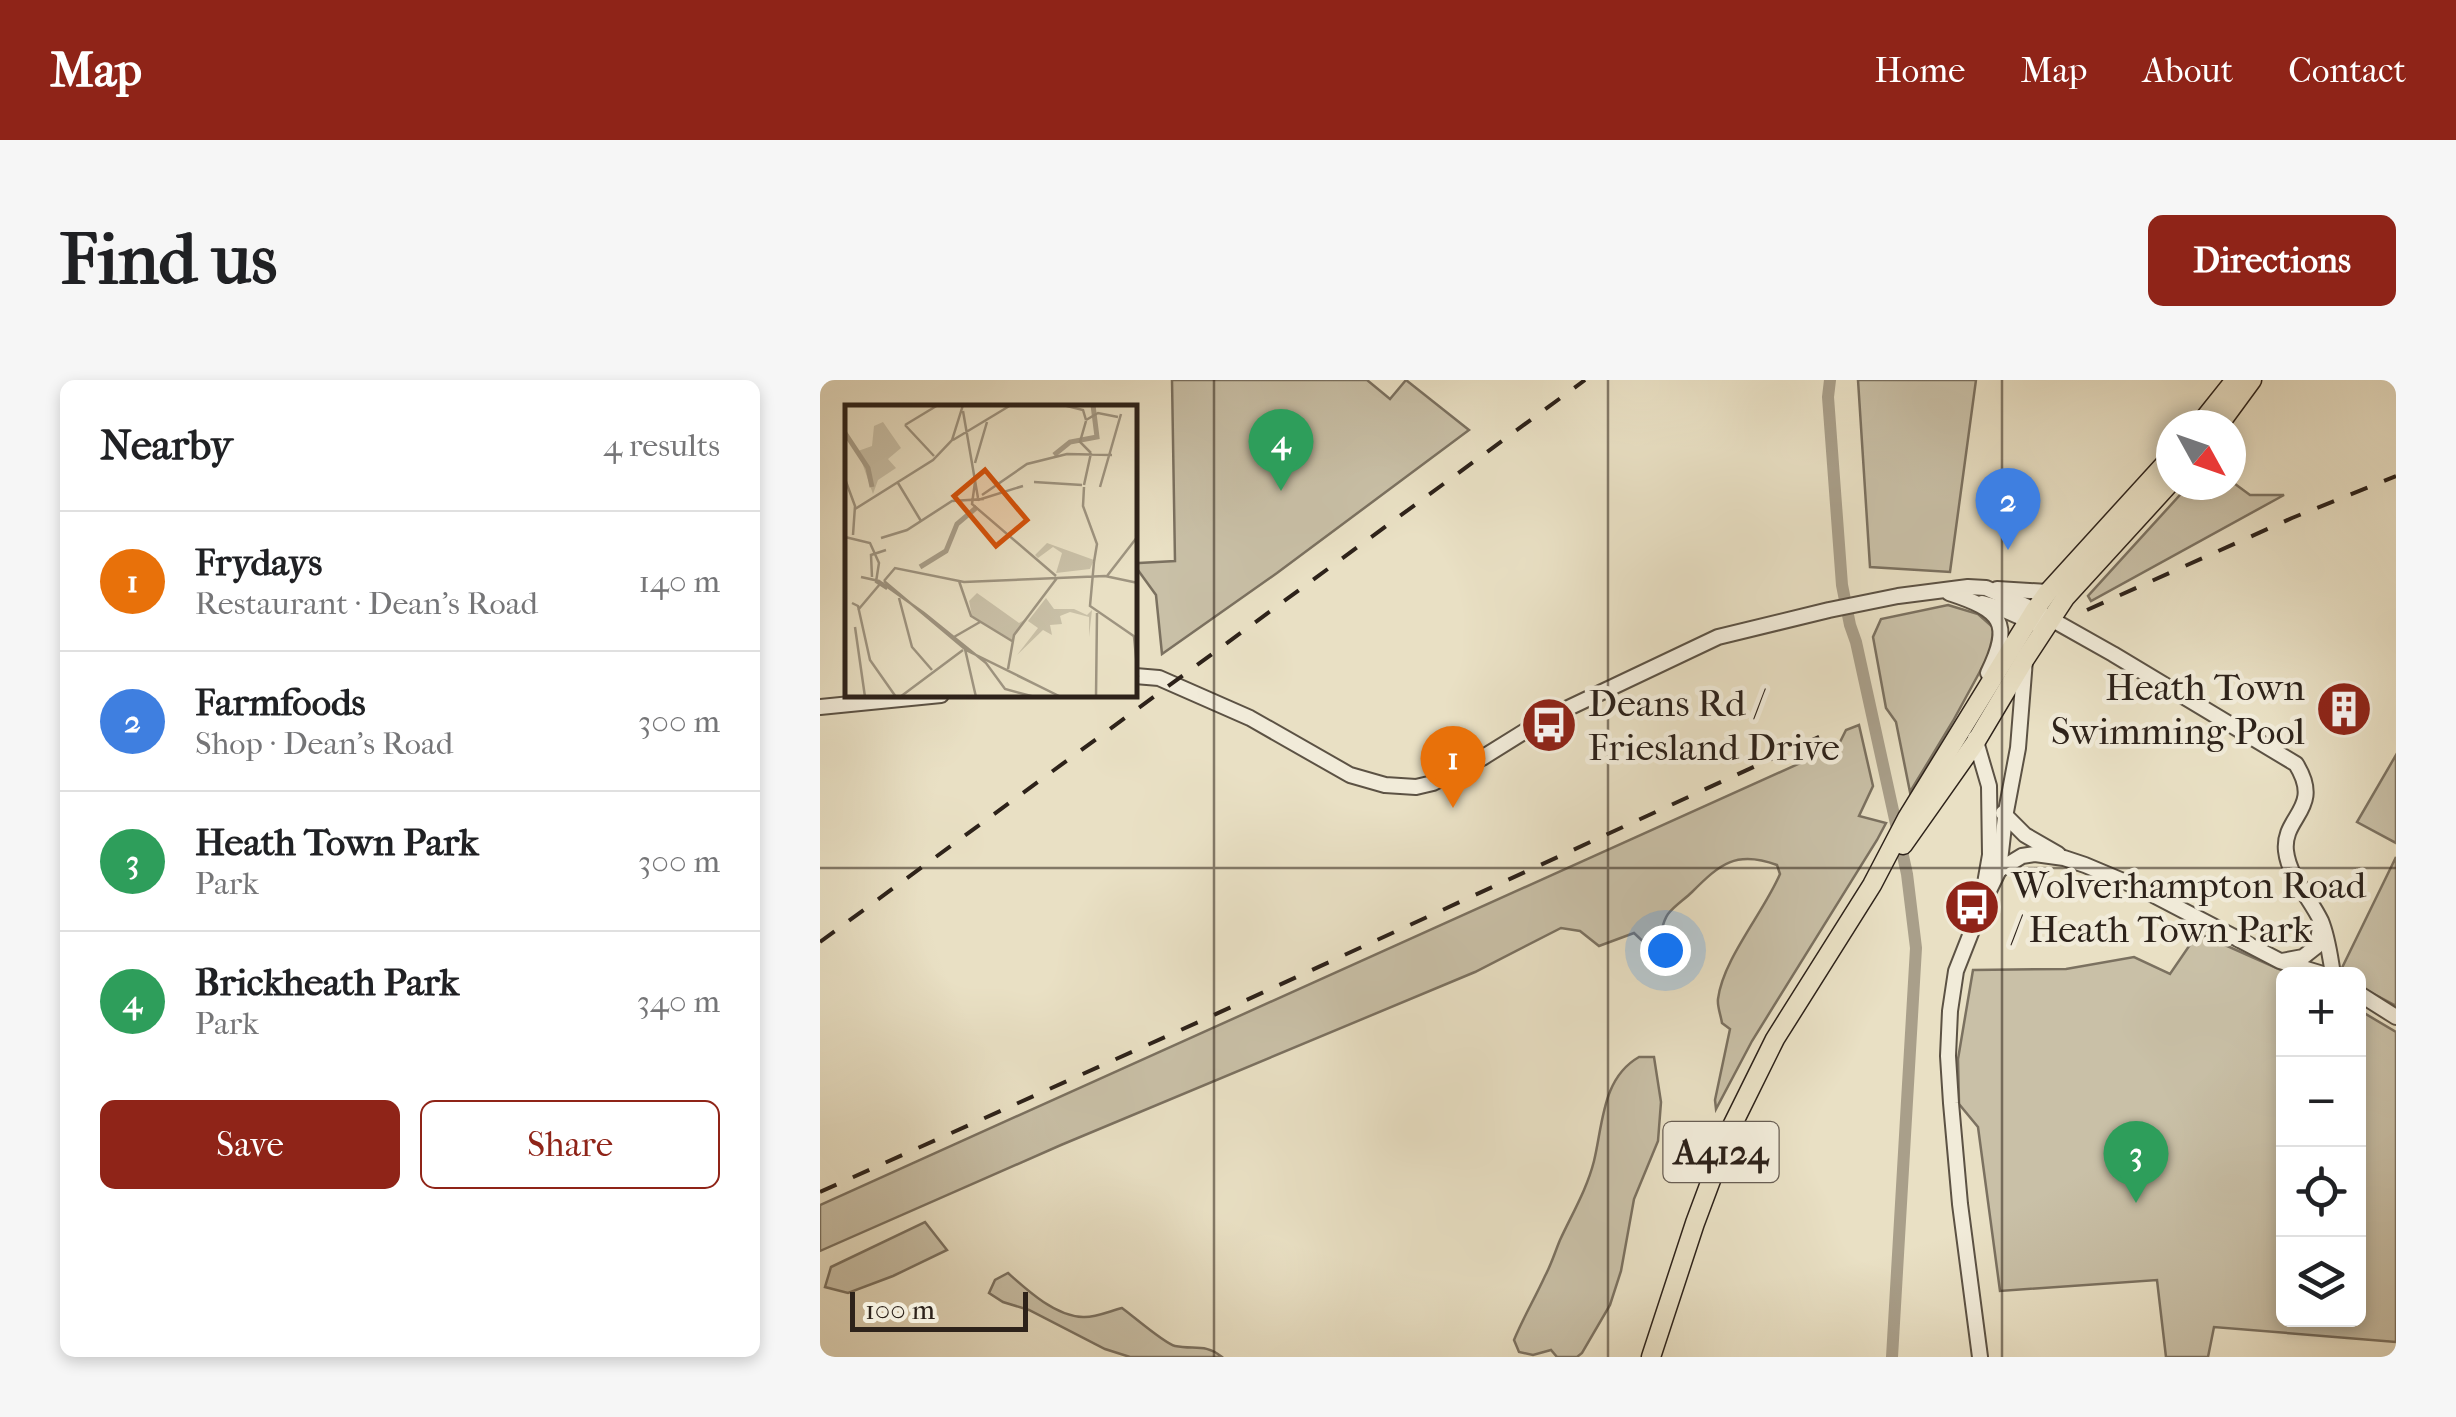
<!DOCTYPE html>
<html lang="en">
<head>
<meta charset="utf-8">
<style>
	body { margin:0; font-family:"IM FELL French Canon",serif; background:#f6f6f6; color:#202124 }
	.controls { position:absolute; right:30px; bottom:30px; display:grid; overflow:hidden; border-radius:15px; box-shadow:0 5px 15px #0003 }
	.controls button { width:90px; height:90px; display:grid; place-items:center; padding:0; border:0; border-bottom:2px solid #e0e0e0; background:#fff; color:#202124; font:50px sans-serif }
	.compass { position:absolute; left:1336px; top:30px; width:90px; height:90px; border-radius:50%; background:#fff; box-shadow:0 5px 15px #0003; rotate:130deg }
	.scale { position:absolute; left:30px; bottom:25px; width:178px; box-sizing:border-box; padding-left:10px; border:5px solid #2d221a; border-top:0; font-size:28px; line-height:35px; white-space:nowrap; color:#2d221a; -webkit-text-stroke:8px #f1ebd9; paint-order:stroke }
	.you { position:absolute; left:845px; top:570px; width:35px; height:35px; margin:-25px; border:8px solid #fff; border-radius:50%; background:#1a73e8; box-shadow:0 0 0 15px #1a73e833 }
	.badge { display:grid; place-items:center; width:65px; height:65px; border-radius:50%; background:#8f2418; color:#fff; font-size:32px; font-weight:700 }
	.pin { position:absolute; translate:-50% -82px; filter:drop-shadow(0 2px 5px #0008) }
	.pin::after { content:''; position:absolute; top:52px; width:35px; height:30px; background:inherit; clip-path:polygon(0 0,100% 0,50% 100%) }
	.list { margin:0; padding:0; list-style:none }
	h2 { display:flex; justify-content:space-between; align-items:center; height:130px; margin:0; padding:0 40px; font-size:42px }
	h2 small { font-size:32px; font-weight:400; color:#757577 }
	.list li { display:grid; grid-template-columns:65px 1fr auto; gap:30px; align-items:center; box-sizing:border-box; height:140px; padding:0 40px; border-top:2px solid #e0e0e0 }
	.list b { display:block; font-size:38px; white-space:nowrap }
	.list p { margin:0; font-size:32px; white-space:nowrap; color:#757577 }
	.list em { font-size:32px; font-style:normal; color:#757577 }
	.actions { display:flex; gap:20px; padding:30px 40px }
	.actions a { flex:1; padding:22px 0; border:2px solid #8f2418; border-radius:15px; text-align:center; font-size:35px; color:#8f2418 }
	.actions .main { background:#8f2418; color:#fff }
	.icon { flex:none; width:55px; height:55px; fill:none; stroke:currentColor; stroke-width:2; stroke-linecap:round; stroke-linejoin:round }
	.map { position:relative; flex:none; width:1576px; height:977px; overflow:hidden; border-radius:15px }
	header { display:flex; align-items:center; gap:60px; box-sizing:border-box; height:140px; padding:0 50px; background:#8f2418; color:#fff }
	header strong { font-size:48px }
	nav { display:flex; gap:55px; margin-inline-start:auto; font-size:35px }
	.intro { display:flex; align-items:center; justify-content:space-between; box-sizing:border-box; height:240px; padding:0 60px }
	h1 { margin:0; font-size:70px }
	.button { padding:25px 45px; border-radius:15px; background:#8f2418; color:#fff; font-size:35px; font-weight:700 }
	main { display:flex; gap:60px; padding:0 60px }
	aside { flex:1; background:#fff; border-radius:15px; box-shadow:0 5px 15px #0003 }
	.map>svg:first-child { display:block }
	.green { fill:#c9c0a7; stroke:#7b7160; stroke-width:2.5 }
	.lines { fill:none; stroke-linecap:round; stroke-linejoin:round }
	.canal { stroke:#a99f8a; stroke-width:12 }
	.tertiary-casing { stroke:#5c5244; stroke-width:18 }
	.primary-casing { stroke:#2d221a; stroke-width:21 }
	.tertiary { stroke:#f1ebd9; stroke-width:14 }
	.primary { stroke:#e9e0c4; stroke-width:18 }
	.rail { stroke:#2d221a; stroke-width:4; stroke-dasharray:18 18; stroke-linecap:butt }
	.grid { fill:none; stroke:#2d221a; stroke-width:2.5; stroke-opacity:0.55 }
	.labels { text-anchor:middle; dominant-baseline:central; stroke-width:9; stroke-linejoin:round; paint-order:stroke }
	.shield { fill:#f1ebd9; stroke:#685e53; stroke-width:2.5 }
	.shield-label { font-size:35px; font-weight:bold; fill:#2d221a }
	.poi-label { font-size:38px; fill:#2d221a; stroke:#f1ebd9; text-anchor:start }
	.inset-river { fill:none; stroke:#a99f8a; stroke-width:5 }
	.inset-road { fill:none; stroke:#9e9480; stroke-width:2.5 }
	.view { fill:#d5540d; fill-opacity:0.15; stroke:#d5540d; stroke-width:5 }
	.inset-edge { fill:none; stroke:#2d221a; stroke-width:5 }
</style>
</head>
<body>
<header>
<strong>Map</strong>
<nav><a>Home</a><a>Map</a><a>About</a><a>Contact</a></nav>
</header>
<div class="intro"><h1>Find us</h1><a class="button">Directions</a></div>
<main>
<aside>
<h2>Nearby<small>4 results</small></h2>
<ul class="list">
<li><span class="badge" style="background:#e8710a">1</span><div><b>Frydays</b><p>Restaurant · Dean's Road</p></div><em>140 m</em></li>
<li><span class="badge" style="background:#3f7fe0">2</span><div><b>Farmfoods</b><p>Shop · Dean's Road</p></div><em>300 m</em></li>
<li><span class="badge" style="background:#2e9e5b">3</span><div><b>Heath Town Park</b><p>Park</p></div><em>300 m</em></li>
<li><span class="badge" style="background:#2e9e5b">4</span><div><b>Brickheath Park</b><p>Park</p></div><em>340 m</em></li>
</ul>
<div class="actions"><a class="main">Save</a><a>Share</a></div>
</aside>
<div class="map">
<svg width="1576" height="977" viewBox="0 0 1576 977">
	<rect width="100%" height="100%" fill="#e9e0c4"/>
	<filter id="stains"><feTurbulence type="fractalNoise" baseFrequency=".002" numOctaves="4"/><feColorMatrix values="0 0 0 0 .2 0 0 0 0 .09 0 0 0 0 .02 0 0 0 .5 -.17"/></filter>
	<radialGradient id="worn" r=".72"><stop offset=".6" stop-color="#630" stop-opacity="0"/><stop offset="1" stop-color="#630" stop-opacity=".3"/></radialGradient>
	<g class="green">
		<path d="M352 0H547L570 19 586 0 649 50 457 193 342 274 336 215 315 186 319 183 355 181Z"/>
		<path d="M1038 0H1156L1130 192 1050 187Z"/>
		<path d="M1411 101 1430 115H1464L1271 221 1268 216 1369 105H1411Z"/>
		<path d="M1128 225 1158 234 1176 250V262L1133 341 1090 412 1076 342 1066 328 1053 257 1061 239Z"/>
		<path d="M1039 345 1053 406 1039 436 1066 443 1057 460 932 661 896 729 895 720 910 649 902 643C901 636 897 626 898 619 903 579 944 532 960 494L957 485C916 470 900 484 872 512 865 519 854 526 848 534 840 545 843 559 832 570L814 553 779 566 760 551 741 548 655 592 241 765 0 871V825L1018 366 1026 350Z"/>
		<path d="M1576 375V463L1537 442Z"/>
		<path d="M1576 477V626L1539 606 1538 594H1519Z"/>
		<path d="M1378 553 1470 594H1464V939H1538L1539 630 1576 652V962L1394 947 1388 977H1346L1337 900 1180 911 1158 747 1139 724 1138 679 1153 590 1246 589 1314 577 1350 594Z"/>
		<path d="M819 677H834L841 722 838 761 814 819 801 891 790 925 762 973 757 977H737L731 970 713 975 699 972 694 960C703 938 715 918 725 896 731 885 735 872 740 860 752 834 767 809 774 781 783 744 782 698 819 677Z"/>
		<path d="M105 842 127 870 73 896 28 913 5 907 11 887Z"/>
		<path d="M188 893C207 910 235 936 263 937 274 938 290 931 302 928 313 936 345 964 355 966 374 970 385 963 402 977H310L285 969 209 930 183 922 169 913 175 900Z"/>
	</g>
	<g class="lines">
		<path class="canal" d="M1010 0 1008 17 1022 205 1030 245 1036 262 1087 494 1096 568 1072 977"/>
		<g class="tertiary-casing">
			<g id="tertiary">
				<path d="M1177 209 1228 212"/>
				<path d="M1129 213C1181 230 1193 242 1168 293"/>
				<path d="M1162 223 1180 228 1216 244"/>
				<path d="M315 296 339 298 430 338 530 395 565 405 596 407 613 403 662 378 723 340 898 257 1009 230 1078 216 1148 207 1166 208 1215 230 1293 274 1476 384C1504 429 1462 436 1466 471 1469 497 1490 518 1501 541 1508 558 1510 577 1513 594"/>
				<path d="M0 327 121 315"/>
				<path d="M1155 358 1169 406 1170 475 1164 509"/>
				<path d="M1183 433 1205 455 1238 474"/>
				<path d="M1179 490 1202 476 1215 474 1244 478 1265 485 1322 509 1460 581 1503 594"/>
				<path d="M1462 581 1483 577 1497 566 1500 547"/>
				<path d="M1538 613 1576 637"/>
				<path d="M1160 977 1140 824 1131 723 1128 676 1130 631 1136 591 1162 525 1179 490 1185 437 1198 368 1205 280"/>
			</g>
		</g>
		<g class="primary-casing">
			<g id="primary">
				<path d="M1379 45 1415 0"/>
				<path d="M1399 45 1432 0"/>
				<path d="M1083 465 1155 363 1205 279 1245 218 1351 102"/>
				<path d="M831 977 875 843 909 752 955 659 1052 505 1087 438 1215 230 1228 212 1351 77"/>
			</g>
		</g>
		<use href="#tertiary" class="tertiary"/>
		<use href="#primary" class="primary"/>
		<g class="rail">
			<path d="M1267 230 1472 138 1576 96"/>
			<path d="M0 562 765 0"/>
			<path d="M0 812 383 640 1001 356"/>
		</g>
	</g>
	<path class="grid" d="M394 0V977M788 0V977M1182 0V977M0 488H1576"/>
	<defs>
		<g id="building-disc" transform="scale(2.875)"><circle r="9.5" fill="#8f2418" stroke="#f1ebd9"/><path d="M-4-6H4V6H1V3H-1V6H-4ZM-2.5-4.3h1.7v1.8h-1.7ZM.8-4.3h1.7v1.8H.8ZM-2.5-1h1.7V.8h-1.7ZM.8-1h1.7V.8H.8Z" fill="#fff"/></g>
		<g id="bus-disc" transform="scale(2.875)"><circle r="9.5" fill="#8f2418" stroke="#f1ebd9"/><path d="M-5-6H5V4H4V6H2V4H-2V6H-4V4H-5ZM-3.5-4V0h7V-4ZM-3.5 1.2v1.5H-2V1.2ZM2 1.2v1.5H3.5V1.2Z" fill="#fff"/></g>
	</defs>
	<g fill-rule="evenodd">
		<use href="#building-disc" x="1524" y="329"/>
		<use href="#bus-disc" x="729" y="345"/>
		<use href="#bus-disc" x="1152" y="527"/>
	</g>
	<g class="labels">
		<rect class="shield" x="843.5" y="742" width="115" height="60" rx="8"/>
		<g class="shield-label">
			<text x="901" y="772">A4124</text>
		</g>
		<g class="poi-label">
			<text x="1485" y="307" text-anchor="end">Heath Town<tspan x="1485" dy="44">Swimming Pool</tspan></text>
			<text x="768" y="323">Deans Rd /<tspan x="768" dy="44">Friesland Drive</tspan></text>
			<text x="1191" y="505">Wolverhampton Road<tspan x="1191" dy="44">/ Heath Town Park</tspan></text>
		</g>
	</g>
	<g transform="translate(25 25)">
		<rect width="292" height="292" fill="#e9e0c4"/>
		<path d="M38 17 56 43 43 54 51 63 33 75 28 89 13 46 27 41 29 21ZM202 138 249 155 245 164 211 168 217 148 208 142 193 153 190 150ZM132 188 174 218 181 214 167 235 127 211 124 196ZM201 193 209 204H229L242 210 247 205 244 232V212L225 207 215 211 217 219 205 220 207 230 198 225 172 250 193 223 183 216Z" fill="#c9c0a7"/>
		<path class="inset-river" d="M0 28 23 63 27 82M209 50 225 37 252 32 248 0M75 162 101 146 112 119 132 102"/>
		<path class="inset-road" d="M218 0 238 5 241 15M118 6 133 93M241 15 253 8 273 12M241 16 235 37 246 48M60 20 89 51M60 20 93 0M108 35 166 0M130 58 142 17M0 74 10 101 8 130M130 77 127 99 211 171M189 77 237 80M53 78 76 116M239 80 246 48M239 82 238 101 252 139 249 157M255 82 276 9M137 90 182 59 222 49 267 50M133 95 178 81M10 104 88 55 107 35 118 0M0 132 25 138 34 158 31 177 42 184M36 133 62 125 107 96 139 94M249 157 245 201 293 234M262 171 293 131M16 172 34 176 79 208 141 258 160 284 190 292M27 172 26 150 41 145M39 176 50 163 119 177 260 171 293 178M39 176 121 245 216 292M114 176 126 211 167 236M54 193 67 242 87 265M7 198 13 201 25 255 51 292M13 205 35 179M10 222 20 292M109 232 135 217M289 232 293 272M120 244 131 292M163 264 169 230 212 173M55 292 118 245M251 292 252 208"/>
		<path class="view" d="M140 65 182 115 151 141 109 91Z"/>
		<rect width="292" height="292" class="inset-edge"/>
	</g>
	<rect width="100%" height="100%" filter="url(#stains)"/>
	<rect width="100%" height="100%" fill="url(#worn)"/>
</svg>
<div class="controls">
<button>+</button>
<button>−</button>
<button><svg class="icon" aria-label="locate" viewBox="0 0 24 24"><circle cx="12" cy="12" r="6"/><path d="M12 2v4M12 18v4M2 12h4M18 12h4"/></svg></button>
<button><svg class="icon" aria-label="layers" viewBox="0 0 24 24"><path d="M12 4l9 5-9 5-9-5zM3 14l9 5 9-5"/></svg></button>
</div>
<svg class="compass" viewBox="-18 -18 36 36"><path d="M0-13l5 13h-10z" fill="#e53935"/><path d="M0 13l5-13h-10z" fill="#757577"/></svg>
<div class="scale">100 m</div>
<div class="you"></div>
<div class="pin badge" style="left:633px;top:428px;background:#e8710a">1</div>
<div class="pin badge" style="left:1188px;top:170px;background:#3f7fe0">2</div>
<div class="pin badge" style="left:1316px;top:823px;background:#2e9e5b">3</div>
<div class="pin badge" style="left:461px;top:111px;background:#2e9e5b">4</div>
</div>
</main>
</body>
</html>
